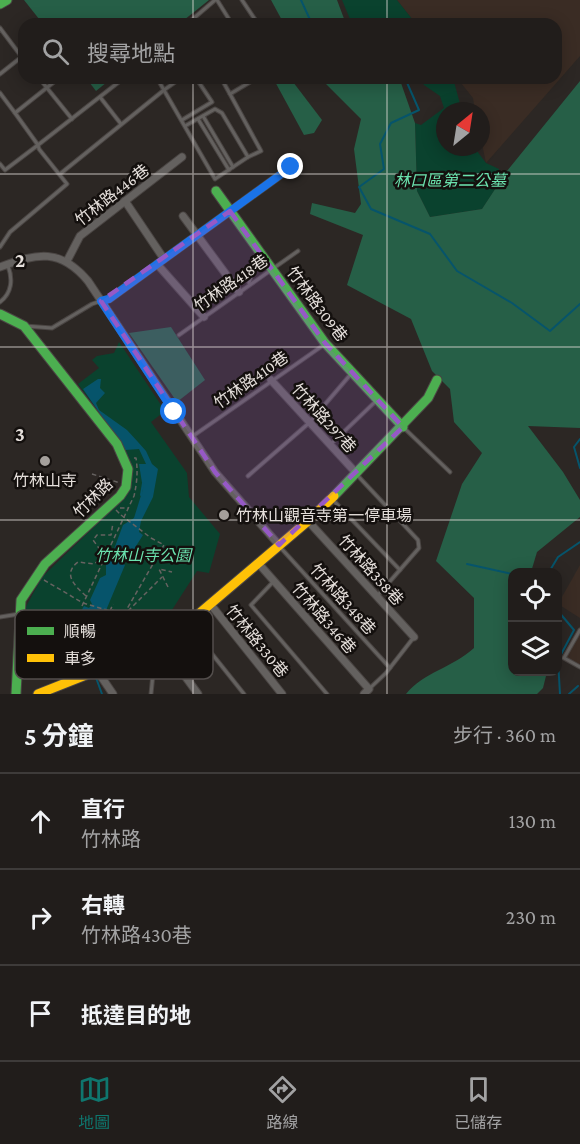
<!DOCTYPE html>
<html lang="zh-TW">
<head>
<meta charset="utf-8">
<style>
	body { margin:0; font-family:"Crimson Pro","Noto Sans TC",serif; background:#292624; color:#f1f3f6 }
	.controls { position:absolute; right:18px; bottom:18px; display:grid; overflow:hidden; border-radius:12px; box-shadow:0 3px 15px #0003 }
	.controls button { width:54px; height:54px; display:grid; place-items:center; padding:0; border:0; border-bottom:2px solid #3e3b3a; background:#211d1b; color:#f1f3f6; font:30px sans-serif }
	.compass { position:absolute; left:436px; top:102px; width:54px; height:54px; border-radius:50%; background:#211d1b; box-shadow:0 3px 15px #0003; rotate:30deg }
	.stop { position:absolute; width:18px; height:18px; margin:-14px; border:4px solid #1a73e8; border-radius:50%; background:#fff }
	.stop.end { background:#1a73e8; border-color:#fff; box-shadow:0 2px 6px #0008 }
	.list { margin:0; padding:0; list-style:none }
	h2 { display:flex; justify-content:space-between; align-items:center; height:78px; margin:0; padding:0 24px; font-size:26px }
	h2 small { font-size:20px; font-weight:400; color:#a2a2a3 }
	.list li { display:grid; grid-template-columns:39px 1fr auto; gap:18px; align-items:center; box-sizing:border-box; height:96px; padding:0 24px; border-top:2px solid #3e3b3a }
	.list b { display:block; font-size:22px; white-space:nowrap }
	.list p { margin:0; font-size:20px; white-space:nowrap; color:#a2a2a3 }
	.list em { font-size:20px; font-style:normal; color:#a2a2a3 }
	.icon { flex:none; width:33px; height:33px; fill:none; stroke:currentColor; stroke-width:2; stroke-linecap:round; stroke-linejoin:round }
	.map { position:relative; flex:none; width:580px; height:694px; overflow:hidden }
	.search { position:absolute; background:#211d1b; box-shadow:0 3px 15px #0003; left:18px; right:18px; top:18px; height:66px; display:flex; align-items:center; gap:15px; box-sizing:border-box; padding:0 21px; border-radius:18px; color:#a2a2a3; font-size:22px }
	.sheet { height:366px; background:#211d1b }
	nav { display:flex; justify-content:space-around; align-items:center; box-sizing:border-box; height:84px; border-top:2px solid #3e3b3a; background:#211d1b; font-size:16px; color:#a2a2a3 }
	nav a { display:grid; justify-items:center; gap:3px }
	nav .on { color:#0f766e }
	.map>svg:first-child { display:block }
	.built { fill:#3a2c24 }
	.green { fill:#0a422e }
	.forest { fill:#265f47 }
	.water { fill:#06546b }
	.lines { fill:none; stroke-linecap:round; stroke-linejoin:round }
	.stream { stroke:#06546b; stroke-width:2 }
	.lane-casing { stroke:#4a4543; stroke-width:5 }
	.street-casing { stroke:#4a4543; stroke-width:9 }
	.fast-casing { stroke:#4a4543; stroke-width:11 }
	.slow-casing { stroke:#4a4543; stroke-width:11 }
	.path { stroke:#676361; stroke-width:1.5; stroke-dasharray:4.5 3; stroke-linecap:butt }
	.lane { stroke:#64615f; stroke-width:3 }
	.street { stroke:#64615f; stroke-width:7 }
	.fast { stroke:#4caf50; stroke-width:9 }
	.slow { stroke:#ffc107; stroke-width:9 }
	.path-bridge { stroke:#676361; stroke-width:1.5; stroke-dasharray:4.5 3; stroke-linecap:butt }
	.route { stroke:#1a73e8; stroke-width:8 }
	.marked { fill:#9659c6; fill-opacity:0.2; stroke:#9659c6; stroke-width:4.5; stroke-dasharray:12 8; stroke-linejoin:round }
	.grid { fill:none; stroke:#e5dfdb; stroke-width:1.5; stroke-opacity:0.55 }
	.poi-dot { fill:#a49f9b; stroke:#14100e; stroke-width:2 }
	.labels { text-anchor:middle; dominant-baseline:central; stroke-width:5; stroke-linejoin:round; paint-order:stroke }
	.park-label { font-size:16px; font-style:italic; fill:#6be2ae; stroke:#14100e }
	.street-label { font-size:16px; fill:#e5dfdb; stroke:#14100e }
	.poi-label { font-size:16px; fill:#e5dfdb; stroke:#14100e }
	.key { fill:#14100e; stroke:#534e4c; stroke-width:1.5 }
	.key-label { font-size:16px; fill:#e5dfdb }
	.grid-label { font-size:20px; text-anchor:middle; font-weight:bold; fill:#e5dfdb; stroke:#14100e; stroke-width:5; stroke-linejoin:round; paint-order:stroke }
</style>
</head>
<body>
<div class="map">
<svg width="580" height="694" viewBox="0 0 580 694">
	<rect width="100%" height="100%" fill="#2c2724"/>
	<g class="built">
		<path d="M397 0H580V56L486 163 481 139V111H475L473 98 457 78H556V24H416Z"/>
		<path d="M580 565V618L558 604Z"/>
		<path d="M580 626V669L561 658Z"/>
	</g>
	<g class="green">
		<path d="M342 0H397L416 24H352Z"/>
		<path d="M420 78H453L462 111H445V147H474L486 163 499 169 498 185 482 209 430 217 417 191 415 123 421 125 444 108 440 96 424 85Z"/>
		<path d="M119 342 165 411 151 422 187 473 189 497 220 534 209 573 197 571 170 613 142 610 136 636 142 645 71 673 48 654 19 662 22 614 42 577 120 502C126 493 133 484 132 472 127 443 95 408 78 384L99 368 92 360 97 356 114 353Z"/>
	</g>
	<g class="forest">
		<path d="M24 0H209L179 24H43Z"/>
		<path d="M271 0H337L346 24H284Z"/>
		<path d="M86 78H112L96 91Z"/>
		<path d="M273 78H290L322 120 314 133 304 135Z"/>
		<path d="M320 78H393L401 83 415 123 417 191 430 217 482 209 507 171 580 81V428L528 426 563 472 580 500V517L537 552 531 572H512V672H547L543 688 537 694H406C424 672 452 668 474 648V598L436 561 462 484 482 453 454 422 450 389 432 371 411 319 347 285 363 235 310 214 312 203 355 213 361 204 354 149 361 119Z"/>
		<path d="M171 327 205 380 177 402 129 333Z"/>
	</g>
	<path class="water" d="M98 379H101L100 388 105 393 96 403 99 410 127 430 138 442 146 451 152 464 158 469 153 497 141 521 139 532 143 535 131 554 128 552 130 548 128 546 122 555V562L125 565 107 608 108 639 98 645 105 651 103 657 88 662 74 663 59 647C66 632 76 621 84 606L89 608 92 604 90 600 100 578 106 575V563L111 557 123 525 134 518 143 489 139 464H146L139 449 125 450 83 389Z"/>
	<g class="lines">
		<g class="stream">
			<path d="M301 0 312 24"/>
			<path d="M405 78 419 110 391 123 380 144 384 169 359 187 371 209 430 234 457 271 512 303 550 331 580 304"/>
			<path d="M580 439 574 447 580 468"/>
			<path d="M141 495 143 483"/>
			<path d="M467 564 512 574"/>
			<path d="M534 572 549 571"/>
			<path d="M549 572 558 557 580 542"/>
			<path d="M558 611 574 630 558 660 560 694"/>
			<path d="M95 675 102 694"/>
			<path d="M569 694 578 686"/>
		</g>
		<g class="lane-casing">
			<g id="lane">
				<path d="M217 0 232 24"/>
				<path d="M242 0 256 21 253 24"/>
				<path d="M187 24 215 0"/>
				<path d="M0 28 24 60"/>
				<path d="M0 74 24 55"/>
				<path d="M39 78 72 119"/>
				<path d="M157 78 215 179 248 157 261 151 230 94 257 78"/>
				<path d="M221 78 230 94"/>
				<path d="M0 93 15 113 59 78"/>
				<path d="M100 97 121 124"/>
				<path d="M15 113 38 145 124 78"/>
				<path d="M203 116 233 167"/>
				<path d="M198 119 229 170"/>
				<path d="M182 120 212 102 196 78"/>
				<path d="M185 126 215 109 222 113 248 157"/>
				<path d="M0 164 5 170 38 145 39 149 67 184 10 232 0 247"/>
				<path d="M60 174 164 90 181 78"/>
				<path d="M249 283 254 266 263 259"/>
				<path d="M0 302C12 293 13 279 8 266"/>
				<path d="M25 326 52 328 92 304 101 301"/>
				<path d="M179 335 298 251"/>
				<path d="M404 428 450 472"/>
				<path d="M193 436 325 344"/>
				<path d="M331 444 376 401"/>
				<path d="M248 476 309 423 351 374"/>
				<path d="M358 476 418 540 419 548 378 595"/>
				<path d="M333 500 400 570"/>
				<path d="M280 547 390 668"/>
				<path d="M273 582 251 605 327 694"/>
				<path d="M0 617 19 614"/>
				<path d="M189 625 244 694"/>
				<path d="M580 630 564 658 580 667"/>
				<path d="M132 659 153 674 151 694"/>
				<path d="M370 688 386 673 414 637"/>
			</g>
		</g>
		<g class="street-casing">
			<g id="street">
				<path d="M125 201 164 259"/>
				<path d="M183 216 239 292"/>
				<path d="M67 261 80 236 182 157"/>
				<path d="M157 264 204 317"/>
				<path d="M0 267C38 253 60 248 88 281L215 472 279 545"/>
				<path d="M101 301 109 299 291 167"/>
				<path d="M271 380 357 474"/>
				<path d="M308 521 414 637"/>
				<path d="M259 564 369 689 364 694"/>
				<path d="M211 605 282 694"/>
				<path d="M161 643 198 694"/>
				<path d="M17 670 48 665 69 682"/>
				<path d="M98 672 113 694"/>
			</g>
		</g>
		<g class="fast-casing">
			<g id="fast">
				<path d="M0 4 7 0"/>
				<path d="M216 191 325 343 403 427"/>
				<path d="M0 314 24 326 117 444 128 469 126 487 120 496 45 564 21 600 16 694"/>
				<path d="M334 496 428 398 437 380"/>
			</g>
		</g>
		<g class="slow-casing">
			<path id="slow" d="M38 694 144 652 161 643 188 623 308 521 334 496"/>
		</g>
		<g class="path">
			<path d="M92 474 120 483"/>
			<path d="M120 508H129"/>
			<path d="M116 510 121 515"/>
			<path d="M44 580 83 603 110 611"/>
			<path d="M168 587 159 569 172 572"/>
			<path d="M86 596C75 586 62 574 78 562L94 564 98 561 101 551 93 540 97 535H111L113 523"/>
			<path d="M82 606 134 496C137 483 138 471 136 458H133"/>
			<path d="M112 610 124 614"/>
			<path d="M128 611 162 577"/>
			<path d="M124 614 164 545 151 538"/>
			<path d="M109 656 110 611 113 604"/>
		</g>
		<use href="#lane" class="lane"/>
		<use href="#street" class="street"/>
		<use href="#fast" class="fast"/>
		<use href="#slow" class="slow"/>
		<path class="path-bridge" d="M121 515 151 538"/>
	</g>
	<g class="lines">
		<path class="route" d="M174 412 101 301 109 299 291 167"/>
	</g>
	<path class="marked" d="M230 211 325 343 403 427 279 545 215 472 101 301Z"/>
	<path class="grid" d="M193 0V24M387 0V24M193 78V694M387 78V694M0 174H580M0 347H580M0 520H580"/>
	<g class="poi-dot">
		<circle cx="45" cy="461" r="6"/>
		<circle cx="224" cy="515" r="6"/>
	</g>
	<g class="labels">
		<g class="park-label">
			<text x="450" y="180">林口區第二公墓</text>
			<text x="143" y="555">竹林山寺公園</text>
		</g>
		<g class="street-label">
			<text transform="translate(112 195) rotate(-38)">竹林路446巷</text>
			<text transform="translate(231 283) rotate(-35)">竹林路418巷</text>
			<text transform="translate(317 304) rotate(53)">竹林路309巷</text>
			<text transform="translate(251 380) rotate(-35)">竹林路410巷</text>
			<text transform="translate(324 418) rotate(48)">竹林路297巷</text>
			<text transform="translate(93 498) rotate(-45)">竹林路</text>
			<text transform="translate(371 570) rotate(48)">竹林路358巷</text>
			<text transform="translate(343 599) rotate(48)">竹林路348巷</text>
			<text transform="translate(324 618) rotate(49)">竹林路346巷</text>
			<text transform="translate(257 641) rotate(51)">竹林路330巷</text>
		</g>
		<g class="poi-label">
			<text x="45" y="480">竹林山寺</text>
			<text x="236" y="515" text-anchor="start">竹林山觀音寺第一停車場</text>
		</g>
	</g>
	<rect x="15" y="610" width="198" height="69" rx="9" class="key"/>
	<rect x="27" y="627" width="27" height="8" fill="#4caf50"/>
	<rect x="27" y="654" width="27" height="8" fill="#ffc107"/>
	<g class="key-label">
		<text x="64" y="637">順暢</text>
		<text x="64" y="664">車多</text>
	</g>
	<g class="grid-label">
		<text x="20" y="267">2</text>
		<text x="20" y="441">3</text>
	</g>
</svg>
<div class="controls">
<button><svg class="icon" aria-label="locate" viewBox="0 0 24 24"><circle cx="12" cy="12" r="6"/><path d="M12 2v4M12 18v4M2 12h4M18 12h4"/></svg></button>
<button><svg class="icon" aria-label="layers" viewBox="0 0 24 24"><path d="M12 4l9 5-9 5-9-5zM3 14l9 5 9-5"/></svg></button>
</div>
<svg class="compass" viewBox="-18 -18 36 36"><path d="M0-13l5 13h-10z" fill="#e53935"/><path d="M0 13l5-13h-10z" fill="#a2a2a3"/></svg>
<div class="stop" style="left:174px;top:412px"></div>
<div class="stop end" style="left:291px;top:167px"></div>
<div class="search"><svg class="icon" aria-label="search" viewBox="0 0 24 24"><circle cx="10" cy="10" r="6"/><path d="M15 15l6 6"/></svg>搜尋地點</div>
</div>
<section class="sheet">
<h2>5 分鐘<small>步行 · 360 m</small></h2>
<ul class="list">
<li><svg class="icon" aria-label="ahead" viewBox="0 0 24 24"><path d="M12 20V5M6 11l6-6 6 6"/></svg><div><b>直行</b><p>竹林路</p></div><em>130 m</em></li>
<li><svg class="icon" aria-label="right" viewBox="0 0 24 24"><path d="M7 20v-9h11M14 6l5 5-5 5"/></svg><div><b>右轉</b><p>竹林路430巷</p></div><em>230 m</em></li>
<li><svg class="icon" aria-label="arrive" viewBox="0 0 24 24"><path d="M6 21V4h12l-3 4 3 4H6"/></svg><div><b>抵達目的地</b></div></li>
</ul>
</section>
<nav>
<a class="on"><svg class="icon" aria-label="map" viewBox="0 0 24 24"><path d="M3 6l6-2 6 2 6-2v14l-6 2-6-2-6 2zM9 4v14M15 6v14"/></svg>地圖</a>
<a><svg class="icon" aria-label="directions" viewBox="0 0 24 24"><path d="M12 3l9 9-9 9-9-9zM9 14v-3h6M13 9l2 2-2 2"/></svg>路線</a>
<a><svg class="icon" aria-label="saved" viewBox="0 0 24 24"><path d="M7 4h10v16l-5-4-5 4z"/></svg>已儲存</a>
</nav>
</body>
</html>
